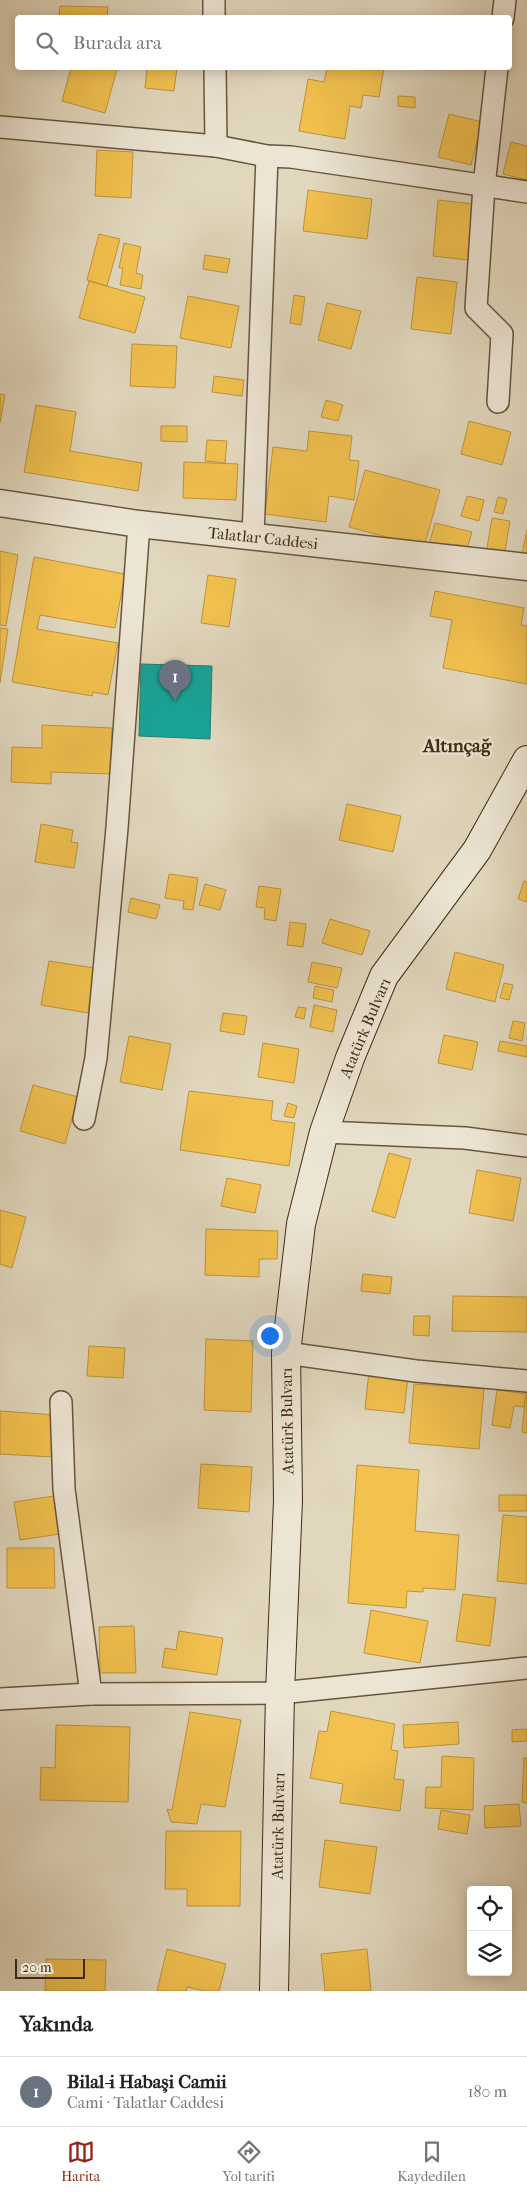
<!DOCTYPE html>
<html lang="tr">
<head>
<meta charset="utf-8">
<style>
	body { margin:0; font-family:"IM FELL French Canon",serif; background:#f6f6f6; color:#222 }
	.controls { position:absolute; right:15px; bottom:15px; display:grid; overflow:hidden; border-radius:5px; box-shadow:0 2px 12px #0003 }
	.controls button { width:45px; height:45px; display:grid; place-items:center; padding:0; border:0; border-bottom:1px solid #e0e0e0; background:#fff; color:#222; font:25px sans-serif }
	.scale { position:absolute; left:15px; bottom:12px; width:70px; box-sizing:border-box; padding-left:5px; border:2px solid #412a14; border-top:0; font-size:14px; line-height:18px; white-space:nowrap; color:#412a14; -webkit-text-stroke:4px #ece5d4; paint-order:stroke }
	.you { position:absolute; left:269px; top:1335px; width:18px; height:18px; margin:-12px; border:4px solid #fff; border-radius:50%; background:#1a73e8; box-shadow:0 0 0 8px #1a73e833 }
	.badge { display:grid; place-items:center; width:32px; height:32px; border-radius:50%; background:#8f2418; color:#fff; font-size:16px; font-weight:700 }
	.pin { position:absolute; translate:-50% -41px; filter:drop-shadow(0 1px 2px #0008) }
	.pin::after { content:''; position:absolute; top:26px; width:18px; height:15px; background:inherit; clip-path:polygon(0 0,100% 0,50% 100%) }
	.list { margin:0; padding:0; list-style:none }
	h2 { display:flex; justify-content:space-between; align-items:center; height:65px; margin:0; padding:0 20px; font-size:21px }
	h2 small { font-size:16px; font-weight:400; color:#767676 }
	.list li { display:grid; grid-template-columns:32px 1fr auto; gap:15px; align-items:center; box-sizing:border-box; height:70px; padding:0 20px; border-top:1px solid #e0e0e0 }
	.list b { display:block; font-size:19px; white-space:nowrap }
	.list p { margin:0; font-size:16px; white-space:nowrap; color:#767676 }
	.list em { font-size:16px; font-style:normal; color:#767676 }
	.icon { flex:none; width:28px; height:28px; fill:none; stroke:currentColor; stroke-width:2; stroke-linecap:round; stroke-linejoin:round }
	.map { position:relative; flex:none; width:527px; height:1991px; overflow:hidden }
	.search { position:absolute; background:#fff; box-shadow:0 2px 12px #0003; left:15px; right:15px; top:15px; height:55px; display:flex; align-items:center; gap:12px; box-sizing:border-box; padding:0 18px; border-radius:5px; color:#767676; font-size:19px }
	.sheet { height:135px; background:#fff }
	nav { display:flex; justify-content:space-around; align-items:center; box-sizing:border-box; height:70px; border-top:1px solid #e0e0e0; background:#fff; font-size:14px; color:#767676 }
	nav a { display:grid; justify-items:center; gap:2px }
	nav .on { color:#8f2418 }
	.map>svg:first-child { display:block }
	.homes { fill:#f2c14e; stroke:#bd943d }
	.public { fill:#17a398; stroke:#247f70 }
	.lines { fill:none; stroke-linecap:round; stroke-linejoin:round }
	.minor-casing { stroke:#69553e; stroke-width:24 }
	.tertiary-casing { stroke:#69553e; stroke-width:29 }
	.secondary-casing { stroke:#412a14; stroke-width:30 }
	.minor { stroke:#ece5d4; stroke-width:21 }
	.tertiary { stroke:#ece5d4; stroke-width:26 }
	.secondary { stroke:#ece5d4; stroke-width:28 }
	.labels { text-anchor:middle; dominant-baseline:central; stroke-width:5; stroke-linejoin:round; paint-order:stroke }
	.street-label { font-size:16px; fill:#412a14; stroke:#ece5d4 }
	.quarter-label { font-size:19px; font-weight:bold; fill:#412a14; stroke:#ece5d4 }
</style>
</head>
<body>
<div class="map">
<svg width="527" height="1991" viewBox="0 0 527 1991">
	<rect width="100%" height="100%" fill="#e1d7bd"/>
	<filter id="stains"><feTurbulence type="fractalNoise" baseFrequency=".004" numOctaves="4"/><feColorMatrix values="0 0 0 0 .2 0 0 0 0 .09 0 0 0 0 .02 0 0 0 .5 -.17"/></filter>
	<radialGradient id="worn" r=".72"><stop offset=".6" stop-color="#630" stop-opacity="0"/><stop offset="1" stop-color="#630" stop-opacity=".3"/></radialGradient>
	<g class="homes">
		<path d="M60 6 108 7 107 18H59Z"/>
		<path d="M71 68H110L117 69 105 113 62 101Z"/>
		<path d="M147 68H177L174 91 145 88Z"/>
		<path d="M327 68H384L379 97 363 95 361 108 350 106 345 139 299 131 308 79 324 82Z"/>
		<path d="M398 96 415 97V108L398 106Z"/>
		<path d="M449 114 482 122 471 165 438 157Z"/>
		<path d="M511 142 527 146V180L503 174Z"/>
		<path d="M97 150 133 152 131 198 95 196Z"/>
		<path d="M308 190 372 199 367 239 303 231Z"/>
		<path d="M438 200 474 204 468 260 433 256Z"/>
		<path d="M99 234 120 239 107 286 87 280Z"/>
		<path d="M124 243 141 247 136 273 143 275 141 289 120 285 123 268H119Z"/>
		<path d="M205 255 230 259 227 273 203 269Z"/>
		<path d="M417 277 457 282 451 334 411 329Z"/>
		<path d="M89 281 145 297 135 333 79 318Z"/>
		<path d="M294 295 305 297 301 325 290 323Z"/>
		<path d="M188 296 239 306 231 348 180 338Z"/>
		<path d="M327 303 361 311 351 349 318 340Z"/>
		<path d="M132 344 177 346 175 388 130 386Z"/>
		<path d="M214 376 244 380 242 396 212 392Z"/>
		<path d="M0 394 5 395 0 423Z"/>
		<path d="M326 400 343 405 338 421 321 417Z"/>
		<path d="M36 405 76 412 70 451 142 463 138 491 24 472Z"/>
		<path d="M469 421 511 432 502 465 461 454Z"/>
		<path d="M161 426H187V442L161 441Z"/>
		<path d="M309 431 352 436 349 460 359 461 354 500 329 496 326 522 265 514 273 447 307 451Z"/>
		<path d="M207 440 227 441 225 463 205 461Z"/>
		<path d="M184 462 238 464 236 500 183 498Z"/>
		<path d="M365 470 440 490 424 547 349 527Z"/>
		<path d="M467 496 484 500 479 521 461 516Z"/>
		<path d="M498 497 507 499 503 514 494 512Z"/>
		<path d="M492 518 510 521 504 557 486 554Z"/>
		<path d="M435 523 472 532 467 548 456 544 454 552 429 545Z"/>
		<path d="M527 530V559L521 558Z"/>
		<path d="M0 551 18 555 6 626 0 625Z"/>
		<path d="M34 557 125 574 115 628 40 615 37 629 118 643 108 695 93 692 92 696 12 682Z"/>
		<path d="M208 575 236 579 229 627 201 623Z"/>
		<path d="M435 591 524 608 521 625 527 626V684L443 668 452 620 430 616Z"/>
		<path d="M0 628 8 629 0 683Z"/>
		<path d="M42 725 112 728 110 774 51 772V784L11 782 12 747 42 748Z"/>
		<path d="M347 804 401 816 393 852 339 840Z"/>
		<path d="M41 824 73 830 71 842 78 843 74 868 35 862Z"/>
		<path d="M169 874 198 878 193 910 183 909 184 901 165 898Z"/>
		<path d="M524 881 527 882V902L518 899Z"/>
		<path d="M205 884 226 890 220 910 199 905Z"/>
		<path d="M259 886 281 889 276 921 264 919 265 908 256 907Z"/>
		<path d="M131 898 160 905 156 919 128 912Z"/>
		<path d="M330 919 370 931 362 955 322 943Z"/>
		<path d="M290 922 306 924 303 947 287 945Z"/>
		<path d="M455 952 504 965 495 1002 446 989Z"/>
		<path d="M49 961 95 968 88 1013 41 1005Z"/>
		<path d="M312 962 342 968 337 988 308 982Z"/>
		<path d="M504 983 513 985 509 1000 500 998Z"/>
		<path d="M315 986 334 990 332 1002 313 998Z"/>
		<path d="M314 1005 337 1010 333 1032 310 1027Z"/>
		<path d="M298 1007 306 1008 304 1019 295 1017Z"/>
		<path d="M223 1013 247 1016 244 1035 220 1031Z"/>
		<path d="M513 1021 525 1023 522 1041 509 1038Z"/>
		<path d="M444 1035 478 1042 472 1070 438 1063Z"/>
		<path d="M129 1036 171 1044 162 1090 120 1082Z"/>
		<path d="M500 1041 527 1046V1057L498 1051Z"/>
		<path d="M263 1043 299 1049 294 1083 258 1077Z"/>
		<path d="M33 1085 78 1097 65 1144 20 1131Z"/>
		<path d="M189 1091 273 1101 271 1120 295 1123 289 1166 180 1150Z"/>
		<path d="M288 1103 297 1106 294 1118 284 1116Z"/>
		<path d="M389 1153 411 1159 395 1218 372 1211Z"/>
		<path d="M477 1170 521 1178 513 1221 469 1213Z"/>
		<path d="M227 1178 261 1185 255 1213 221 1206Z"/>
		<path d="M0 1210 26 1217 12 1268 0 1264Z"/>
		<path d="M206 1229 278 1231 277 1259H259V1277L205 1275Z"/>
		<path d="M363 1274 392 1277 390 1294 361 1291Z"/>
		<path d="M453 1296 527 1297V1332L452 1331Z"/>
		<path d="M414 1316H430L429 1336 413 1335Z"/>
		<path d="M206 1339 253 1341 251 1412 204 1410Z"/>
		<path d="M89 1346 125 1348 123 1378 87 1376Z"/>
		<path d="M369 1371 408 1376 404 1413 365 1409Z"/>
		<path d="M414 1384 484 1389 479 1449 409 1443Z"/>
		<path d="M497 1390 526 1394 524 1407 514 1406 510 1428 492 1425Z"/>
		<path d="M526 1391H527V1433L522 1432Z"/>
		<path d="M0 1411 56 1415 53 1457 0 1454Z"/>
		<path d="M201 1464 252 1467 249 1512 198 1508Z"/>
		<path d="M357 1465 419 1470 415 1531 459 1535 455 1590 423 1588V1592L407 1591 406 1608 348 1603Z"/>
		<rect x="499" y="1495" width="28" height="16"/>
		<path d="M54 1496 60 1534 20 1540 14 1502Z"/>
		<path d="M503 1515 527 1517V1584L497 1581Z"/>
		<path d="M7 1548H54L55 1588H7Z"/>
		<path d="M463 1594 496 1598 490 1646 456 1641Z"/>
		<path d="M371 1610 428 1621 420 1663 364 1653Z"/>
		<path d="M134 1626 136 1673H100L99 1627Z"/>
		<path d="M179 1631 223 1638 217 1675 162 1667 165 1648 176 1650Z"/>
		<path d="M331 1711 395 1724 391 1750 398 1751 394 1779 404 1780 400 1811 340 1803 343 1784 310 1778 319 1731 327 1732Z"/>
		<path d="M190 1712 241 1720 225 1807 201 1804 197 1824 171 1822 167 1809 172 1810Z"/>
		<path d="M458 1722 459 1744 404 1748 403 1725Z"/>
		<path d="M56 1725 130 1727 128 1802 40 1800 41 1767 55 1768Z"/>
		<path d="M527 1729V1741L512 1742V1730Z"/>
		<path d="M442 1756 474 1758 473 1810 425 1808 426 1787H441Z"/>
		<path d="M524 1758H527V1803L522 1802Z"/>
		<path d="M519 1804 521 1826 485 1828 484 1806Z"/>
		<path d="M441 1810 470 1815 467 1834 438 1829Z"/>
		<path d="M166 1831H241L240 1906H187V1889H165Z"/>
		<path d="M325 1840 377 1847 370 1894 319 1887Z"/>
		<path d="M167 1949 226 1964 219 1991H205L187 1987 186 1991H157Z"/>
		<path d="M367 1949 371 1991H325L321 1954Z"/>
		<path d="M46 1959 106 1960 105 1991H45Z"/>
	</g>
	<path class="public" d="M141 664 212 666 210 739 139 736Z"/>
	<g class="lines">
		<g class="minor-casing">
			<g id="minor">
				<path d="M214 0V18"/>
				<path d="M503 18 505 0"/>
				<path d="M215 68 216 146"/>
				<path d="M497 68 484 186 476 308 502 334 498 402"/>
				<path d="M0 127 216 146 267 156 291 157 527 192"/>
				<path d="M253 537 267 156"/>
				<path d="M84 1119 96 1058 117 828 139 524"/>
				<path d="M324 1132 465 1138 527 1146"/>
				<path d="M286 1353 416 1371 527 1381"/>
				<path d="M61 1402 64 1489 91 1694"/>
				<path d="M0 1699 91 1694 280 1693 527 1668"/>
			</g>
		</g>
		<g class="tertiary-casing">
			<path id="tertiary" d="M0 503 139 524 527 567"/>
		</g>
		<g class="secondary-casing">
			<path id="secondary" d="M274 1991 280 1693 288 1500 286 1353 301 1224 324 1132 350 1058 384 976 477 850 527 760"/>
		</g>
		<use href="#minor" class="minor"/>
		<use href="#tertiary" class="tertiary"/>
		<use href="#secondary" class="secondary"/>
	</g>
	<g class="labels">
		<g class="street-label">
			<text transform="translate(263 538) rotate(6)">Talatlar Caddesi</text>
			<text transform="translate(365 1028) rotate(-67)">Atatürk Bulvarı</text>
			<text transform="translate(287 1421) rotate(-91)">Atatürk Bulvarı</text>
			<text transform="translate(278 1826) rotate(-89)">Atatürk Bulvarı</text>
		</g>
		<g class="quarter-label">
			<text x="457" y="746">Altınçağ</text>
		</g>
	</g>
	<rect width="100%" height="100%" filter="url(#stains)"/>
	<rect width="100%" height="100%" fill="url(#worn)"/>
</svg>
<div class="controls">
<button><svg class="icon" aria-label="locate" viewBox="0 0 24 24"><circle cx="12" cy="12" r="6"/><path d="M12 2v4M12 18v4M2 12h4M18 12h4"/></svg></button>
<button><svg class="icon" aria-label="layers" viewBox="0 0 24 24"><path d="M12 4l9 5-9 5-9-5zM3 14l9 5 9-5"/></svg></button>
</div>
<div class="scale">20 m</div>
<div class="you"></div>
<div class="pin badge" style="left:175px;top:701px;background:#6b7280">1</div>
<div class="search"><svg class="icon" aria-label="search" viewBox="0 0 24 24"><circle cx="10" cy="10" r="6"/><path d="M15 15l6 6"/></svg>Burada ara</div>
</div>
<section class="sheet">
<h2>Yakında<small></small></h2>
<ul class="list">
<li><span class="badge" style="background:#6b7280">1</span><div><b>Bilal-i Habaşi Camii</b><p>Cami · Talatlar Caddesi</p></div><em>180 m</em></li>
</ul>
</section>
<nav>
<a class="on"><svg class="icon" aria-label="map" viewBox="0 0 24 24"><path d="M3 6l6-2 6 2 6-2v14l-6 2-6-2-6 2zM9 4v14M15 6v14"/></svg>Harita</a>
<a><svg class="icon" aria-label="directions" viewBox="0 0 24 24"><path d="M12 3l9 9-9 9-9-9zM9 14v-3h6M13 9l2 2-2 2"/></svg>Yol tarifi</a>
<a><svg class="icon" aria-label="saved" viewBox="0 0 24 24"><path d="M7 4h10v16l-5-4-5 4z"/></svg>Kaydedilen</a>
</nav>
</body>
</html>
